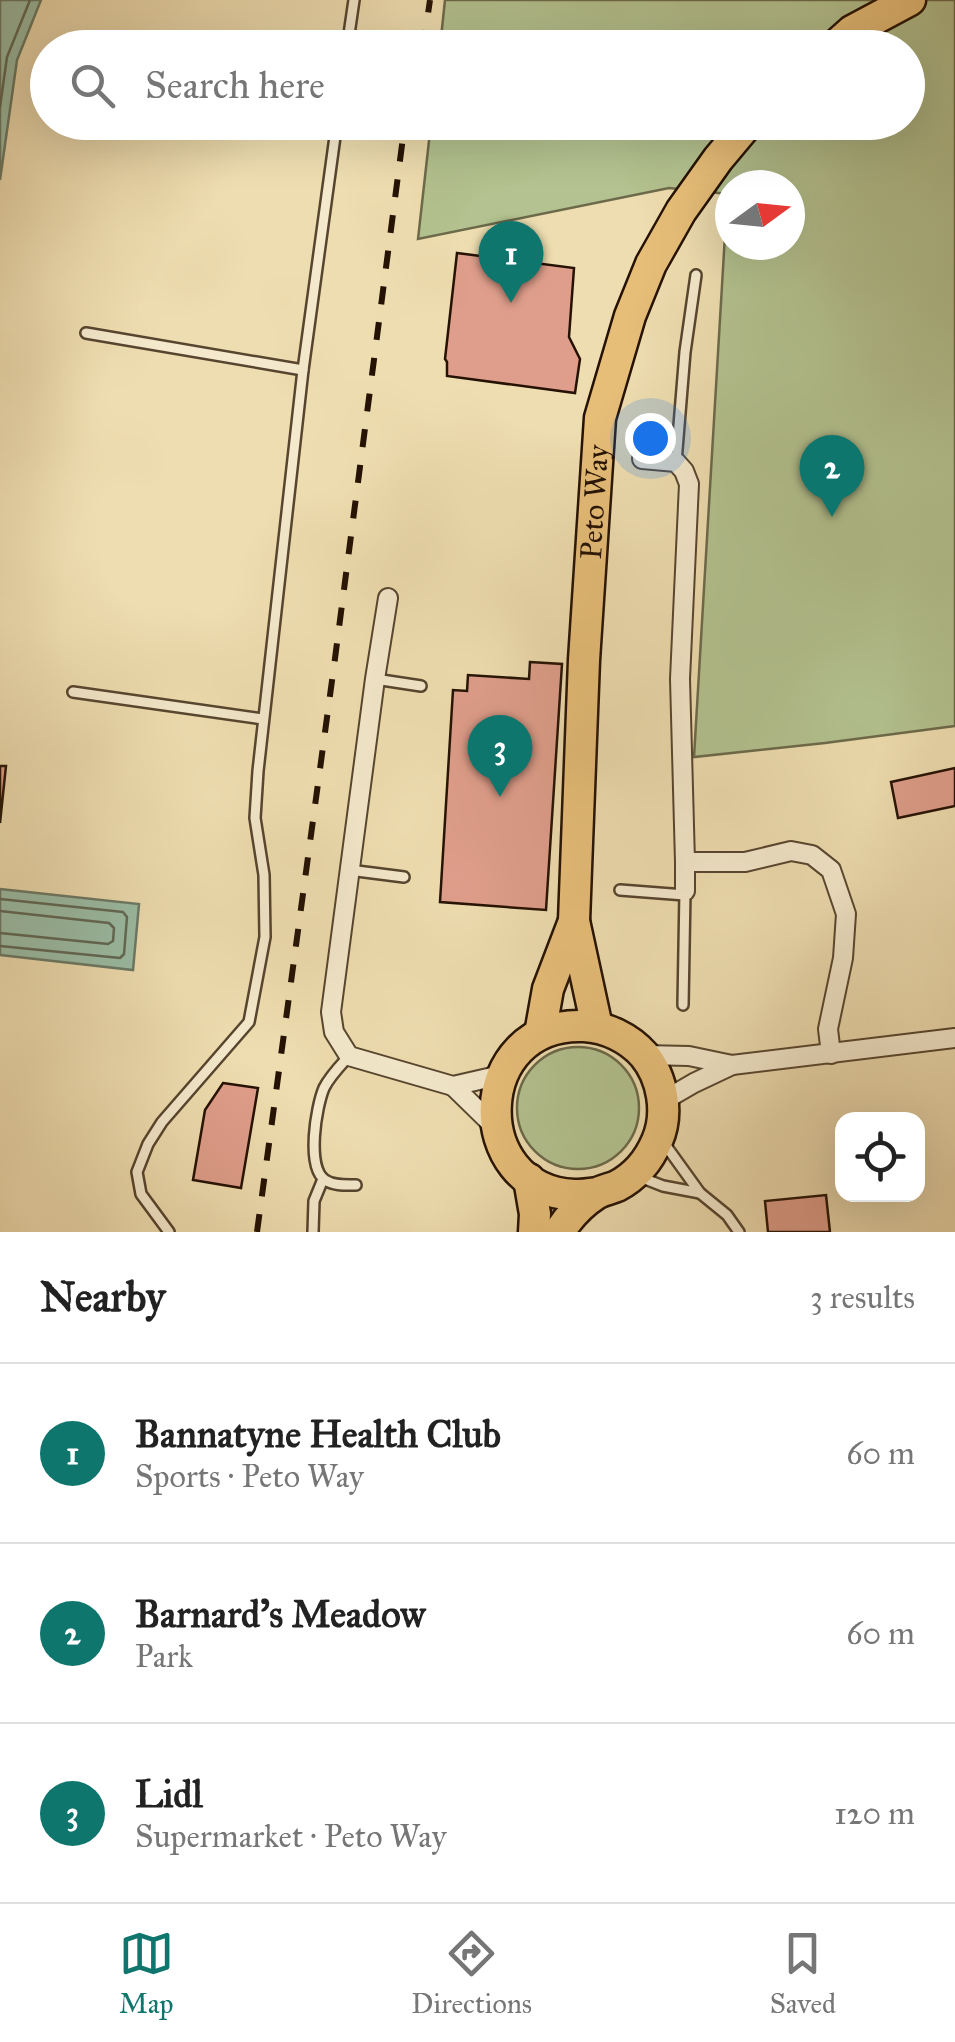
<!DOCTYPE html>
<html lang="en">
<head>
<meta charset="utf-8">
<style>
	body { margin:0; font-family:"IM FELL Great Primer",serif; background:#f6f6f6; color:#222 }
	.controls { position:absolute; right:30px; bottom:30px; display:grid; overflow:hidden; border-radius:20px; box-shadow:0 10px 40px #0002 }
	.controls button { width:90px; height:90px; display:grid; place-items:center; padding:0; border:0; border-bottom:2px solid #e0e0e0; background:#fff; color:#222; font:50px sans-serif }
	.compass { position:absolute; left:715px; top:170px; width:90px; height:90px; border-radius:50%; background:#fff; box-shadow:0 10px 40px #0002; rotate:75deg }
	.you { position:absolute; left:650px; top:438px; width:35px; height:35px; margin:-25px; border:8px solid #fff; border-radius:50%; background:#1a73e8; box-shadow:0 0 0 15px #1a73e833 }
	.badge { display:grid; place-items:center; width:65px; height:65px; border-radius:50%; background:#0f766e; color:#fff; font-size:32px; font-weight:700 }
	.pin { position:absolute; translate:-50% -82px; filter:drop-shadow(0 2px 5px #0008) }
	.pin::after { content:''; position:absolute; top:52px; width:35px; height:30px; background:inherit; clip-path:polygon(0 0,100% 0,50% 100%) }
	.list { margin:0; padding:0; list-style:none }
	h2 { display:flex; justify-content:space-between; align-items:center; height:130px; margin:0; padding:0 40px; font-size:42px }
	h2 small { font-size:32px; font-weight:400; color:#767676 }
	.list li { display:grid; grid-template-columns:65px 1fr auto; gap:30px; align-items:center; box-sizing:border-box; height:180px; padding:0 40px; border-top:2px solid #e0e0e0 }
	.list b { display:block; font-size:38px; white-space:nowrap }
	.list p { margin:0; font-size:32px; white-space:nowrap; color:#767676 }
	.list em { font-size:32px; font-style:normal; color:#767676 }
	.icon { flex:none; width:55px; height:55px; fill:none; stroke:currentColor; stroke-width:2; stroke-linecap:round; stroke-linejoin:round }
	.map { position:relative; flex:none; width:955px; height:1232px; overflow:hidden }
	.search { position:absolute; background:#fff; box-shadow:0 10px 40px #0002; left:30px; right:30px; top:30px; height:110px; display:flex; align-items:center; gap:25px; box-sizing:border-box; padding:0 35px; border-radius:55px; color:#767676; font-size:38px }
	.sheet { height:670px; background:#fff }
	nav { display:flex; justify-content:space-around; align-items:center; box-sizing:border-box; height:140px; border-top:2px solid #e0e0e0; background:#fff; font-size:28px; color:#767676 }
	nav a { display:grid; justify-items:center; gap:5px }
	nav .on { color:#0f766e }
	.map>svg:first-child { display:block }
	.green { fill:#b3c290; stroke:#6c6a4a; stroke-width:2.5 }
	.water { fill:#9abda6; stroke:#6b7965; stroke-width:2.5 }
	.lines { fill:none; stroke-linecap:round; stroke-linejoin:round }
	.shore { stroke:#606855; stroke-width:2.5 }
	.building { fill:#df9e8b; stroke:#251204; stroke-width:2.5 }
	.lane-casing { stroke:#57452f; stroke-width:14 }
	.street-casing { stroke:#57452f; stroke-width:22 }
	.highway-casing { stroke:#251204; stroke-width:35 }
	.lane { stroke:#f4e9cc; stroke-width:9 }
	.street { stroke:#f4e9cc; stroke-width:18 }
	.highway { stroke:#e7be78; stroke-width:30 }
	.rail { stroke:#251204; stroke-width:6; stroke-dasharray:18 18; stroke-linecap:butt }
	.labels { text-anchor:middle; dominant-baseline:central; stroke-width:9; stroke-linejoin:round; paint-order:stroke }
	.street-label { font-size:30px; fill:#251204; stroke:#f4e9cc }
</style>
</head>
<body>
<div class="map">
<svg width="955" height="1232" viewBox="0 0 955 1232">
	<rect width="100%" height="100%" fill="#eeddb0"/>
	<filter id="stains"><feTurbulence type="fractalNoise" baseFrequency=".002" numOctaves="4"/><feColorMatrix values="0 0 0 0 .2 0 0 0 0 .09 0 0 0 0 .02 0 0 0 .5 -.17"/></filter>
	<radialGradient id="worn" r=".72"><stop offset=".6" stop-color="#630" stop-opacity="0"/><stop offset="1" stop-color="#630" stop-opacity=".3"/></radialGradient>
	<g class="green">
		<path d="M445 0H955V726L825 743 694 757 725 235 730 237V245H790V185H730V213L728 194 669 188 418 239 431 123 908 122V48L440 47Z"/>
		<circle cx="578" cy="1108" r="61"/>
	</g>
	<g class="water">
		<path d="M0 0H41L17 60 0 180Z"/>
		<path d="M0 889 139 904 133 970 0 955Z"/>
	</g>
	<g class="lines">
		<g class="shore">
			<path d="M0 107 7 57 30 0"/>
			<path d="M0 899 123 912 127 917 124 954 120 958 0 946"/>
			<path d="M0 911 109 923 114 928 113 941 108 944 0 933"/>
		</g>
	</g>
	<g class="building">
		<path d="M457 253 574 268 569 337 580 359 575 393 447 376V362L445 359Z"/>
		<path d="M530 662 562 664 546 910 440 902 453 690 467 691 468 675 529 679Z"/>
		<path d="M0 766H6L0 823Z"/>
		<path d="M955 768V806L898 818 891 782Z"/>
		<path d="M223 1083 258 1088 241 1188 193 1180 205 1110Z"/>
		<path d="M826 1195 830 1232H768L765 1201Z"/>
	</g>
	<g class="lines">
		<g class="lane-casing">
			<g id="lane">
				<path d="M347 48 354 0"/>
				<path d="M86 333 303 370"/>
				<path d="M676 462 685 352 696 275"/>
				<path d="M375 679 421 686"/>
				<path d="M73 692 263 719"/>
				<path d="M349 870 404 877"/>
				<path d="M620 890 685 895"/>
				<path d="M683 1005 685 891"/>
				<path d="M349 1056C340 1066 330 1076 324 1088 316 1107 306 1167 325 1180 334 1186 346 1185 356 1185"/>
				<path d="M664 1143 700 1193 727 1215 739 1232"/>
				<path d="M640 1177 663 1186 700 1193"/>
				<path d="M169 1232 141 1194 137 1172 148 1144 162 1122 249 1022 265 937 264 875 255 818 258 771 303 370 337 122"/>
				<path d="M313 1232 314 1201 323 1179"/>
			</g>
		</g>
		<g class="street-casing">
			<g id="street">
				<path d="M642 459 676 462 684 471 689 484 680 679 685 862H745L791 851 812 855 831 870 846 914 843 958 828 1029 831 1054"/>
				<path d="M388 598 375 679 331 1012 334 1032 349 1056 453 1086 501 1075"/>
				<path d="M685 891V862"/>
				<path d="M644 1055 689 1056 732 1065 955 1038"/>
				<path d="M453 1086 496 1128"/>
				<path d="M663 1101 694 1083 732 1065"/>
			</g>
		</g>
		<g class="highway-casing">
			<g id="highway">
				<path d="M833 48 852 31 910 0"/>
				<path id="s1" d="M597 1027 574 921 584 660 600 418 630 316 651 264 681 211 718 159 749 122"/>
				<path d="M540 1034 548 989 574 921"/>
				<path d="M529 1179 535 1214 534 1232"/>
				<path d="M559 1232C568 1218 582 1203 596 1194 602 1190 610 1189 617 1186 636 1176 649 1160 657 1141 669 1114 663 1078 644 1055 629 1038 606 1027 584 1026 470 1021 466 1190 574 1195 582 1195 590 1194 597 1193"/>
			</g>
		</g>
		<use href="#lane" class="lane"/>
		<use href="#street" class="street"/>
		<use href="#highway" class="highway"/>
		<g class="rail">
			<path d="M423 48 430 0"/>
			<path d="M257 1232 334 666 405 122"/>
		</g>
	</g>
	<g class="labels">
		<g class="street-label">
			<text stroke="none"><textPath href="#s1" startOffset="528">Peto Way</textPath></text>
		</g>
	</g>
	<rect width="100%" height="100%" filter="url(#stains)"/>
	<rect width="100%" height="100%" fill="url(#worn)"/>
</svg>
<div class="controls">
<button><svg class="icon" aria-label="locate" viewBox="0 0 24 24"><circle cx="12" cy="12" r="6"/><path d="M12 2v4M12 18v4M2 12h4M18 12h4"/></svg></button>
</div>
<svg class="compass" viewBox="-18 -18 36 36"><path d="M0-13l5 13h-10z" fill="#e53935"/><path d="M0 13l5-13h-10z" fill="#767676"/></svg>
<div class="you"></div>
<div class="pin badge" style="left:511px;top:303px">1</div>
<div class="pin badge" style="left:832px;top:517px">2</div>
<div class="pin badge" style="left:500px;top:797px">3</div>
<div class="search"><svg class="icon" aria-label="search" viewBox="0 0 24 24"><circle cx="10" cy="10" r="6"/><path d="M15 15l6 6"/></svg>Search here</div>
</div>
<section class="sheet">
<h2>Nearby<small>3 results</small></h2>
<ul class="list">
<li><span class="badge">1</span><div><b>Bannatyne Health Club</b><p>Sports · Peto Way</p></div><em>60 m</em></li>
<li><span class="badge">2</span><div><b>Barnard's Meadow</b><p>Park</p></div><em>60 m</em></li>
<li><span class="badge">3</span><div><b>Lidl</b><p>Supermarket · Peto Way</p></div><em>120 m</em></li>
</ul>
</section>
<nav>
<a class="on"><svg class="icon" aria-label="map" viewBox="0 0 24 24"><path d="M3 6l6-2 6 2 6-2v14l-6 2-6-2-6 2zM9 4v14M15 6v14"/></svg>Map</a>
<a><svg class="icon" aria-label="directions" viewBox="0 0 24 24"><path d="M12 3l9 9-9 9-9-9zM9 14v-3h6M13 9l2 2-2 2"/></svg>Directions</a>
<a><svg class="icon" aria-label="saved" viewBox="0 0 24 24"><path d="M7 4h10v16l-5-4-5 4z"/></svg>Saved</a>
</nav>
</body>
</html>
